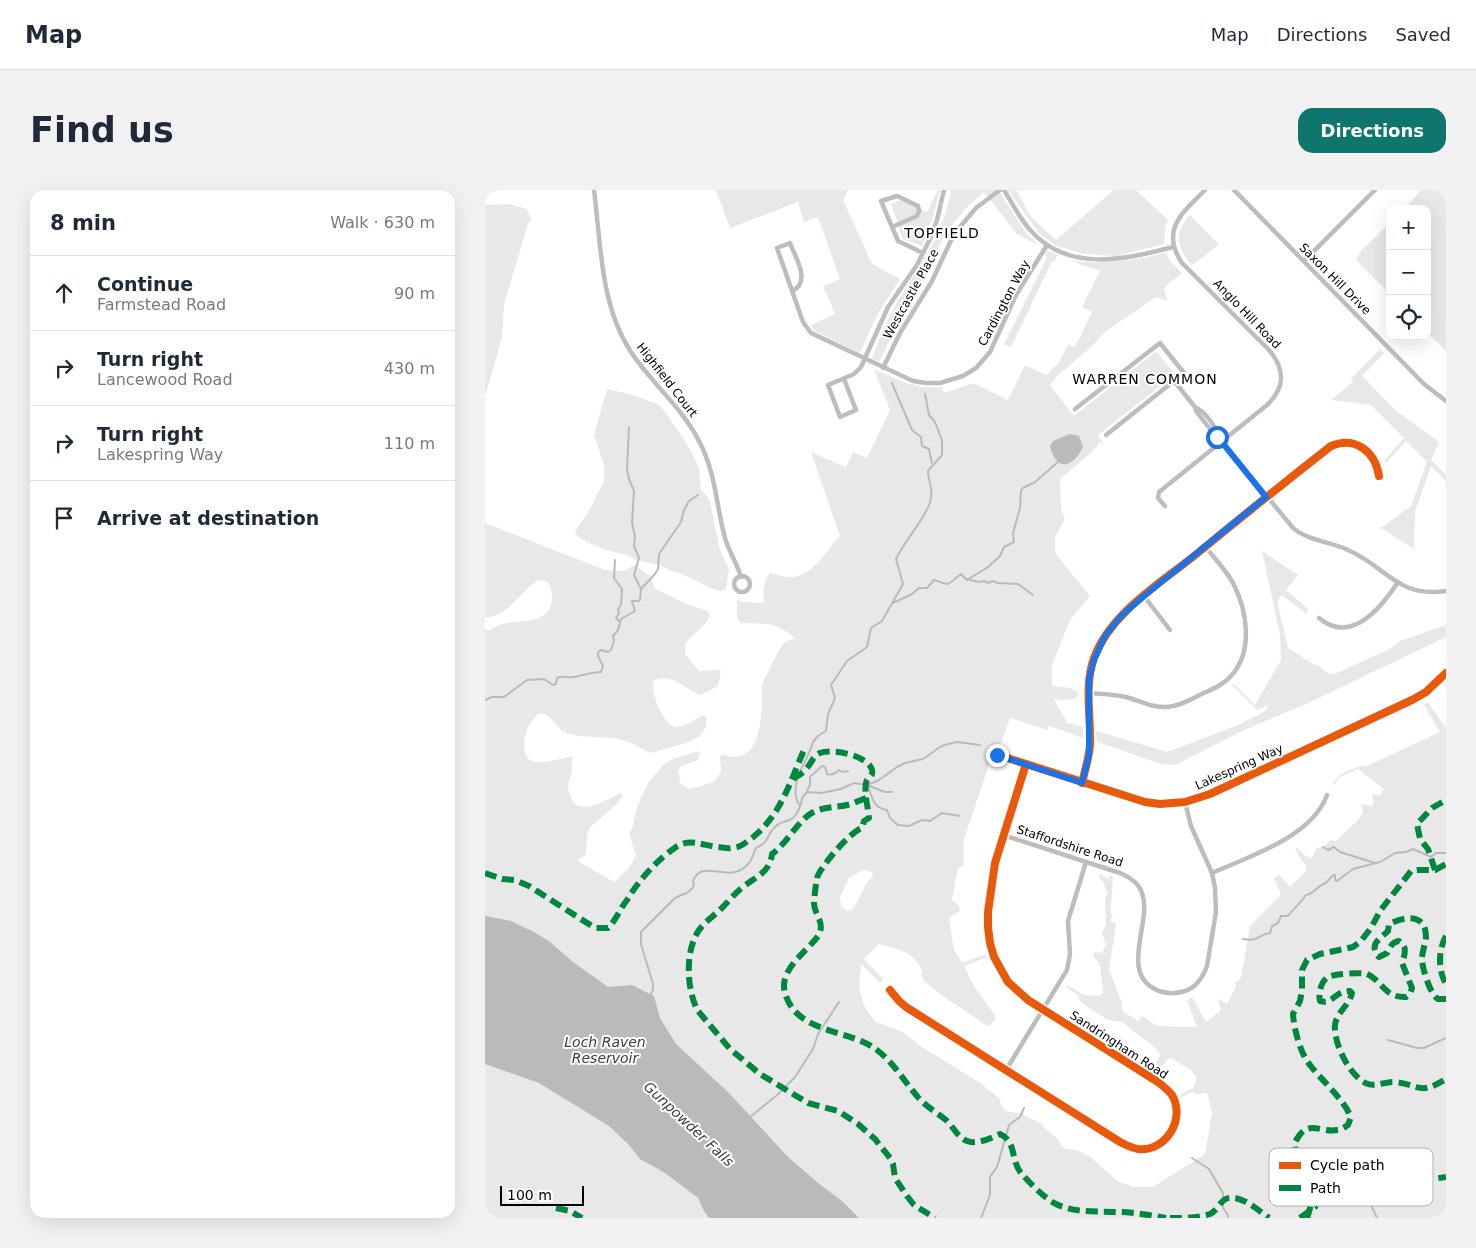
<!DOCTYPE html>
<html lang="en">
<head>
<meta charset="utf-8">
<style>
	body { margin:0; font-family:"DejaVu Sans",sans-serif; background:#f2f2f3; color:#1f2937 }
	.controls { position:absolute; right:15px; top:15px; display:grid; overflow:hidden; border-radius:10px; box-shadow:0 5px 20px #0002 }
	.controls button { width:45px; height:45px; display:grid; place-items:center; padding:0; border:0; border-bottom:1px solid #e0e1e3; background:#fff; color:#1f2937; font:25px sans-serif }
	.scale { position:absolute; left:15px; bottom:12px; width:84px; box-sizing:border-box; padding-left:5px; border:2px solid #000; border-top:0; font-size:14px; line-height:18px; white-space:nowrap; color:#000; -webkit-text-stroke:4px #fff; paint-order:stroke }
	.stop { position:absolute; width:15px; height:15px; margin:-11px; border:4px solid #1a73e8; border-radius:50%; background:#fff }
	.stop.end { background:#1a73e8; border-color:#fff; box-shadow:0 1px 5px #0008 }
	.list { margin:0; padding:0; list-style:none }
	h2 { display:flex; justify-content:space-between; align-items:center; height:65px; margin:0; padding:0 20px; font-size:21px }
	h2 small { font-size:16px; font-weight:400; color:#747a83 }
	.list li { display:grid; grid-template-columns:32px 1fr auto; gap:15px; align-items:center; box-sizing:border-box; height:75px; padding:0 20px; border-top:1px solid #e0e1e3 }
	.list b { display:block; font-size:19px; white-space:nowrap }
	.list p { margin:0; font-size:16px; white-space:nowrap; color:#747a83 }
	.list em { font-size:16px; font-style:normal; color:#747a83 }
	.icon { flex:none; width:28px; height:28px; fill:none; stroke:currentColor; stroke-width:2; stroke-linecap:round; stroke-linejoin:round }
	.map { position:relative; flex:none; width:961px; height:1028px; overflow:hidden; border-radius:15px }
	header { display:flex; align-items:center; gap:30px; box-sizing:border-box; height:70px; padding:0 25px; background:#fff; border-bottom:1px solid #e0e1e3 }
	header strong { font-size:24px }
	nav { display:flex; gap:28px; margin-inline-start:auto; font-size:18px }
	.intro { display:flex; align-items:center; justify-content:space-between; box-sizing:border-box; height:120px; padding:0 30px }
	h1 { margin:0; font-size:35px }
	.button { padding:12px 22px; border-radius:15px; background:#0f766e; color:#fff; font-size:18px; font-weight:700 }
	main { display:flex; gap:30px; padding:0 30px }
	aside { flex:1; background:#fff; border-radius:15px; box-shadow:0 5px 20px #0002 }
	.map>svg:first-child { display:block }
	.green { fill:#e8e8e8; fill-rule:evenodd }
	.water { fill:#bababa }
	.lines { fill:none; stroke-linecap:round; stroke-linejoin:round }
	.stream { stroke:#bababa; stroke-width:2 }
	.street { stroke:#bdbdbd; stroke-width:4.5 }
	.quiet { stroke:#00873e; stroke-width:6; stroke-dasharray:12 6; stroke-linecap:butt }
	.cycleway-casing { stroke:#fff; stroke-width:11 }
	.cycleway { stroke:#e8590c; stroke-width:8 }
	.route { stroke:#1a73e8; stroke-width:6 }
	.labels { text-anchor:middle; dominant-baseline:central; stroke-width:4; stroke-linejoin:round; paint-order:stroke }
	.street-label { font-size:12px; fill:#000; stroke:#fff }
	.neighbourhood-label { font-size:14px; letter-spacing:1px; fill:#000; stroke:#fff }
	.water-label { font-size:14px; font-style:italic; fill:#3e3e3e; stroke:#fff }
	.key { fill:#fff; stroke:#b2b2b2; stroke-width:1 }
	.key-label { font-size:14px; fill:#000 }
</style>
</head>
<body>
<header>
<strong>Map</strong>
<nav><a>Map</a><a>Directions</a><a>Saved</a></nav>
</header>
<div class="intro"><h1>Find us</h1><a class="button">Directions</a></div>
<main>
<aside>
<h2>8 min<small>Walk · 630 m</small></h2>
<ul class="list">
<li><svg class="icon" aria-label="ahead" viewBox="0 0 24 24"><path d="M12 20V5M6 11l6-6 6 6"/></svg><div><b>Continue</b><p>Farmstead Road</p></div><em>90 m</em></li>
<li><svg class="icon" aria-label="right" viewBox="0 0 24 24"><path d="M7 20v-9h11M14 6l5 5-5 5"/></svg><div><b>Turn right</b><p>Lancewood Road</p></div><em>430 m</em></li>
<li><svg class="icon" aria-label="right" viewBox="0 0 24 24"><path d="M7 20v-9h11M14 6l5 5-5 5"/></svg><div><b>Turn right</b><p>Lakespring Way</p></div><em>110 m</em></li>
<li><svg class="icon" aria-label="arrive" viewBox="0 0 24 24"><path d="M6 21V4h12l-3 4 3 4H6"/></svg><div><b>Arrive at destination</b></div></li>
</ul>
</aside>
<div class="map">
<svg width="961" height="1028" viewBox="0 0 961 1028">
	<rect width="100%" height="100%" fill="#fff"/>
	<g class="green">
		<path d="M231 0H363L358 10 387 74 415 89 391 127 375 163 329 141 326 135 350 124 338 96 355 89 333 27 319 32 313 12 245 38Z"/>
		<path d="M453 0H455L448 27 437 56 418 49 406 14 415 10 442 22Z"/>
		<path d="M466 0H513L541 43 555 56 532 44 499 2 485 14 460 43 442 83 410 138 394 172 387 168C395 149 402 129 413 111 434 76 460 42 466 0Z"/>
		<path d="M523 0H531L546 27 571 50 629 0H651L683 30 680 37 679 54 631 66 599 64 570 55 554 43Z"/>
		<path d="M936 0H961V161L942 142V19H919Z"/>
		<path d="M24 14 42 19 46 30 43 34 19 114 17 147 0 206V15Z"/>
		<path d="M705 25 734 55 707 75C691 57 689 42 705 25Z"/>
		<path d="M905 33V104L871 70 876 61Z"/>
		<path d="M562 60 573 65 569 72 567 71 526 157 519 154 562 68 560 65Z"/>
		<path d="M681 63 686 72 697 83 681 96 679 100 683 111 671 107 621 141 605 158 571 187 565 195 589 226 670 162 673 163 688 182V186L613 245 620 256 615 252 607 262 575 289 576 320 580 329 570 347V363L605 406 585 430 567 475V496L586 498 594 504 592 508C584 510 577 511 570 509L569 510 581 530 580 532 598 537V548L564 536 562 540 525 528 514 558 510 557 479 649C477 659 480 667 478 676L473 678 467 710 474 716 475 721 465 727 464 730 469 760 477 773 501 764 502 767 479 776 490 798 510 825V830L505 835H501L455 804 438 790C437 786 437 781 436 778 429 762 409 758 394 754L379 769 398 789 395 793 376 774 374 798 378 813 382 821 391 832 416 841 437 857 495 893 514 908 516 914 520 920 524 922 536 923 558 935V937L574 950 576 956 581 959 592 960 604 966 634 992 649 997H668L720 964 727 923 722 903 711 904 708 902 694 908 693 906 709 897 712 888 706 880 686 868C678 870 678 880 670 882V876L675 865 673 860 637 832 623 830 600 815 595 811 593 805 581 797 582 795 599 805 614 806 618 803 615 774 608 766 609 762 617 763 621 755 617 743 621 735 620 712 622 702 618 692 615 689 614 684 623 689 624 685 628 687C627 693 628 699 627 704 626 714 624 719 628 728H626L625 732 630 733 631 736 624 779 637 813V821L653 831 657 826 671 835 687 837H712L702 810 707 807 721 832 736 820 733 809 742 814 751 797 750 792 756 788 765 736 796 705 789 688 793 685 796 686 805 697 821 681V676L813 665 810 658H812L821 666 827 668 832 658 839 656 846 650 851 651 873 630 878 622 876 614 887 616 889 614 887 605 888 604 895 606 899 599 873 579 855 587 849 595 847 594C855 582 868 577 882 576L955 542 939 515 943 512 961 538V1028H0V439L4 441C24 424 58 440 66 415 68 406 67 400 63 392L56 390 52 391C35 402 22 428 0 427V333L120 380 138 381 150 375 166 387 170 399 202 414 222 421 225 424 222 432 200 453V464L214 481 230 480 236 481 233 496 216 505C200 500 188 482 168 491 165 501 179 537 191 537 200 537 210 530 217 525L221 527C227 554 183 556 166 563 155 559 146 551 134 549 119 546 97 548 84 544 70 540 68 522 53 524 49 529 44 534 42 540 38 549 37 570 49 572 58 574 78 568 88 566 86 573 88 579 86 585 85 589 83 592 83 597 83 600 85 604 86 608 94 627 123 610 135 603L138 604 134 612 105 637 102 645 101 665 93 670 94 672 129 692C140 682 145 679 151 665L144 644 148 636 152 617 163 593 179 574 190 568 214 561 215 562 213 570 196 576 193 582 196 594 204 599 208 598 229 592 236 582 235 566 237 564C273 578 276 535 277 510 277 505 276 500 277 495 279 489 295 457 299 453 302 451 307 450 310 448 288 430 280 435 255 433L252 428V410L257 412 279 413C278 404 278 390 285 383 291 384 298 387 304 387 328 388 341 360 355 346L326 262 361 277 368 262 382 268 405 220 389 179 422 193 436 197H457L459 203 488 193 523 210 540 175 561 185 573 174 583 155 590 157 607 122 597 117 615 81 586 71C622 74 647 71 681 63ZM378 680 387 682 388 686C377 697 377 705 369 717 367 721 366 720 362 721L356 716 355 707 364 688Z"/>
		<path d="M895 159 899 163 877 186 911 221 954 252 946 270 961 285V291L946 276 930 322 929 359 896 338 926 316 942 272 921 251 901 273 899 271 919 248 886 215 846 210 868 192 866 189Z"/>
		<path d="M122 199 148 205 174 215 182 224 206 261 214 279 216 299 225 311 234 357 244 380 241 399 236 401 228 399 197 384 186 381 175 375 152 370 141 365 121 360 102 352 93 347 90 343 91 340 104 321 119 291V275L109 245Z"/>
		<path d="M777 361 813 385 801 400 823 419 821 424 797 405 792 411 803 458 828 474 835 476 837 479 845 484 852 483 905 459 915 451 961 435V447L821 514 759 540 690 575 676 574 612 552 611 541 682 562 753 535 779 522 784 515 772 520 747 495 749 494 770 515 796 470 795 445Z"/>
	</g>
	<g class="water">
		<path d="M585 244 594 246 598 257C588 278 571 282 565 256L568 251Z"/>
		<path d="M0 726 26 731 49 742 64 751 88 772 123 797 147 795 169 806 175 828 191 854 244 903 302 966 333 993 357 1011 374 1028H224L219 1021 213 1008 180 983 155 969 143 954 124 936 54 893 0 874Z"/>
	</g>
	<g class="lines">
		<g class="stream">
			<path d="M407 193 427 240 436 247 437 256 444 259 447 273"/>
			<path d="M130 370 129 388 137 399 136 415 133 419 134 423 131 428 135 432"/>
			<path d="M482 390 503 377 515 366 519 357 529 352 528 343 535 318 536 301 538 298 550 292 574 271"/>
			<path d="M156 399 170 384 173 379 174 364 196 332 199 320 204 311 213 305"/>
			<path d="M408 413 427 404 434 398H442L449 390C467 396 460 396 476 384L481 389 494 392 499 391 504 393 507 391 513 393 533 394 548 405"/>
			<path d="M0 510 7 507H19L42 490 59 489 68 495 71 494 72 488C78 485 82 488 88 487 97 486 106 482 116 482L118 476 113 466V462L116 460 123 462 126 460 129 451 128 446 133 440 136 429 150 421 147 411H153L155 410 156 399 149 385 154 368 149 356 150 346 147 333 149 301 144 289 142 279 144 237"/>
			<path d="M382 595C389 608 386 617 402 620L405 628 413 635 424 636 437 630 445 631 457 623 475 626"/>
			<path d="M382 595 400 602H407"/>
			<path d="M322 601 325 595V587L337 576 340 577 342 584C347 586 351 583 354 580L357 582 363 581"/>
			<path d="M316 615 317 608 322 602 336 603 356 599 369 593 382 595 394 590 412 577 420 573 438 569 455 557 463 554 472 552 495 555"/>
			<path d="M838 657 843 660 849 657 855 662 890 673"/>
			<path d="M758 749C774 752 772 745 785 743L787 736 793 733 796 726H803C809 718 815 714 821 705 829 704 831 696 841 693L848 685H850V690L852 691 868 679 895 672 910 663 921 662 928 659 946 667 951 663H961"/>
			<path d="M165 805 168 800V794L156 754V742L189 709C196 703 205 705 209 695L208 691C219 666 244 697 264 673 268 669 268 663 271 658 285 651 280 648 289 638 298 627 308 637 315 616 301 596 323 571 328 552L333 546 341 541 343 524 350 508 346 495 362 471 382 457 386 438 397 431 418 394 411 369C419 351 444 324 446 308 448 298 443 290 443 281L457 265V250L450 232 444 225 440 204"/>
			<path d="M903 850 932 858H939L961 848"/>
			<path d="M265 927 291 906 310 887 328 859 333 844 354 812"/>
			<path d="M707 968 724 979 738 1003V1018L743 1025V1028"/>
			<path d="M862 989 869 999 884 1011 892 1028"/>
			<path d="M496 1028 505 1005V987L512 977 524 935 535 927 539 918"/>
		</g>
		<g class="street">
			<path d="M109 0C116 54 115 115 146 162 167 194 198 218 215 253 231 284 231 315 240 348 244 362 252 373 256 387"/>
			<path d="M519 0C528 14 535 30 547 42 585 83 642 69 688 57"/>
			<path d="M749 0 939 194 961 211"/>
			<path d="M407 37 432 26 434 21 433 16 412 6 396 11 413 51 438 63"/>
			<path d="M819 71 890 0"/>
			<path d="M307 101C327 92 310 67 305 53L292 58 318 132 326 143 428 191 441 193H455L478 186 491 178 505 162 531 105 562 55"/>
			<path d="M398 178 415 143 447 91 469 44 491 18 515 0"/>
			<path d="M359 189 371 220 355 227 343 195 369 184 376 177 403 117 432 75 445 49 452 30 459 0"/>
			<path d="M689 191 710 217C721 222 732 239 736 250"/>
			<path d="M710 217 711 221 731 247 736 251 809 339C825 351 846 352 863 360 902 377 912 408 961 401"/>
			<path d="M590 219 675 153 699 183 621 245"/>
			<path d="M680 316 673 308 674 302 782 215C801 197 800 179 784 160L697 73C675 40 697 23 720 0"/>
			<circle cx="257" cy="394" r="8"/>
			<path d="M659 406 685 440"/>
			<path d="M834 428C866 455 896 418 913 392"/>
			<path d="M604 503C616 504 629 504 641 507 655 511 667 518 682 517 696 516 708 508 721 502 730 498 739 494 746 486 769 461 762 420 748 393 741 380 729 368 720 356"/>
			<path d="M513 565 660 612 675 614 700 612 725 604 927 510 941 502 961 483"/>
			<path d="M597 593C600 580 604 568 605 555 606 526 599 496 609 468 625 424 674 394 709 366 754 329 800 292 846 256 870 246 890 261 894 286"/>
			<path d="M518 645 635 683C644 687 654 693 657 703 668 733 632 784 674 801 683 804 691 804 700 801 712 797 718 787 722 776L731 722 730 698 727 683 706 636 700 612"/>
			<path d="M727 683C765 666 827 647 842 605"/>
			<path d="M405 800 414 811 421 817 635 952C641 955 646 958 653 959 681 962 701 929 687 905 683 900 678 896 673 892L543 810 523 792 509 767 505 753 503 737V722L510 673 541 574"/>
			<path d="M521 880 582 780 585 764 583 731 601 672"/>
		</g>
		<g class="quiet">
			<path d="M308 589C312 586 317 584 320 580 326 575 328 565 335 563 348 558 384 566 387 580 389 587 382 587 381 593 379 605 383 616 384 628L379 631 377 638C366 641 335 677 332 688 331 693 329 709 329 714 330 726 341 733 333 746 321 763 291 781 301 806 314 844 365 839 392 860 409 873 419 891 432 906 440 916 451 922 461 930 469 937 474 951 486 952 496 953 506 948 515 944 532 952 525 969 536 983 544 992 560 1009 571 1014 590 1023 611 1021 631 1022 648 1022 665 1025 681 1028"/>
			<path d="M381 608C376 610 371 612 366 614 353 618 337 616 325 624 310 635 302 653 287 664 285 682 272 686 258 697 249 704 242 713 234 721 227 727 220 732 214 740 200 760 201 799 213 821L245 859 275 884 323 913 353 921 373 934 390 949 405 968 408 974 410 988 422 1006 429 1015 450 1028"/>
			<path d="M950 680 943 659 935 649 932 634 947 618 961 610"/>
			<path d="M0 683 17 689 30 690 44 696 110 738H123C131 730 135 719 142 710 154 690 172 670 191 657 204 648 217 655 232 657 236 657 242 659 247 658 255 658 261 652 267 648 296 625 305 592 319 560"/>
			<path d="M961 746C953 760 953 781 961 794"/>
			<path d="M961 809C960 809 955 809 953 809 945 805 936 775 937 767 938 760 940 754 941 747 941 723 920 726 904 734L903 741C895 749 883 754 894 767L902 763C905 757 907 752 914 751 923 758 920 763 917 773L927 798 925 804 921 807C899 808 898 791 882 784 876 782 848 784 843 787 836 791 833 804 835 811 849 815 848 801 865 801L867 803C864 817 848 824 850 840 851 858 866 888 883 894 892 897 901 891 910 892 937 895 933 906 961 889"/>
			<path d="M71 1018 85 1021 97 1028"/>
			<path d="M685 1028C698 1028 713 1028 725 1024 731 1021 734 1014 739 1010 752 1001 773 1020 784 1028"/>
			<path d="M815 1028 830 1017 842 994 847 988 855 983 896 979 928 989 941 990 961 987"/>
			<path d="M822 1028C826 1017 836 979 827 969 824 965 817 964 813 964 809 958 808 955 812 949 823 929 836 943 852 940 856 940 860 937 863 935L866 927C857 907 838 892 825 875 815 863 809 839 808 824L815 811 817 800V780L822 770 835 764 868 757 876 751 886 738 895 721 926 681 932 680H950L961 674"/>
		</g>
		<g class="cycleway-casing">
			<g id="cycleway">
				<path d="M513 565 660 612 675 614 700 612 725 604 927 510 941 502 961 483"/>
				<path d="M597 593C600 580 604 568 605 555 606 526 599 496 609 468 625 424 674 394 709 366 754 329 800 292 846 256 870 246 890 261 894 286"/>
				<path d="M405 800 414 811 421 817 635 952C641 955 646 958 653 959 681 962 701 929 687 905 683 900 678 896 673 892L543 810 523 792 509 767 505 753 503 737V722L510 673 541 574"/>
			</g>
		</g>
		<use href="#cycleway" class="cycleway"/>
	</g>
	<g class="lines">
		<path class="route" d="M512 565 597 593 604 565V489L609 470 620 446 636 426 659 406 781 307 736 251 732 247"/>
	</g>
	<g class="labels">
		<g class="street-label">
			<text transform="translate(850 89) rotate(45)">Saxon Hill Drive</text>
			<text transform="translate(426 104) rotate(-61)">Westcastle Place</text>
			<text transform="translate(519 113) rotate(-62)">Cardington Way</text>
			<text transform="translate(762 124) rotate(46)">Anglo Hill Road</text>
			<text transform="translate(182 190) rotate(52)">Highfield Court</text>
			<text transform="translate(754 577) rotate(-24)">Lakespring Way</text>
			<text transform="translate(585 656) rotate(18)">Staffordshire Road</text>
			<text transform="translate(634 855) rotate(33)">Sandringham Road</text>
		</g>
		<g class="neighbourhood-label">
			<text x="457" y="43">TOPFIELD</text>
			<text x="660" y="189">WARREN COMMON</text>
		</g>
		<g class="water-label">
			<text x="120" y="852">Loch Raven<tspan x="120" dy="16">Reservoir</tspan></text>
			<text transform="translate(204 934) rotate(43)">Gunpowder Falls</text>
		</g>
	</g>
	<rect x="784" y="958" width="164" height="58" rx="8" class="key"/>
	<rect x="794" y="972" width="22" height="7" fill="#e8590c"/>
	<rect x="794" y="995" width="22" height="6" fill="#00873e"/>
	<g class="key-label">
		<text x="825" y="980">Cycle path</text>
		<text x="825" y="1003">Path</text>
	</g>
</svg>
<div class="controls">
<button>+</button>
<button>−</button>
<button><svg class="icon" aria-label="locate" viewBox="0 0 24 24"><circle cx="12" cy="12" r="6"/><path d="M12 2v4M12 18v4M2 12h4M18 12h4"/></svg></button>
</div>
<div class="scale">100 m</div>
<div class="stop" style="left:732px;top:247px"></div>
<div class="stop end" style="left:512px;top:565px"></div>
</div>
</main>
</body>
</html>
